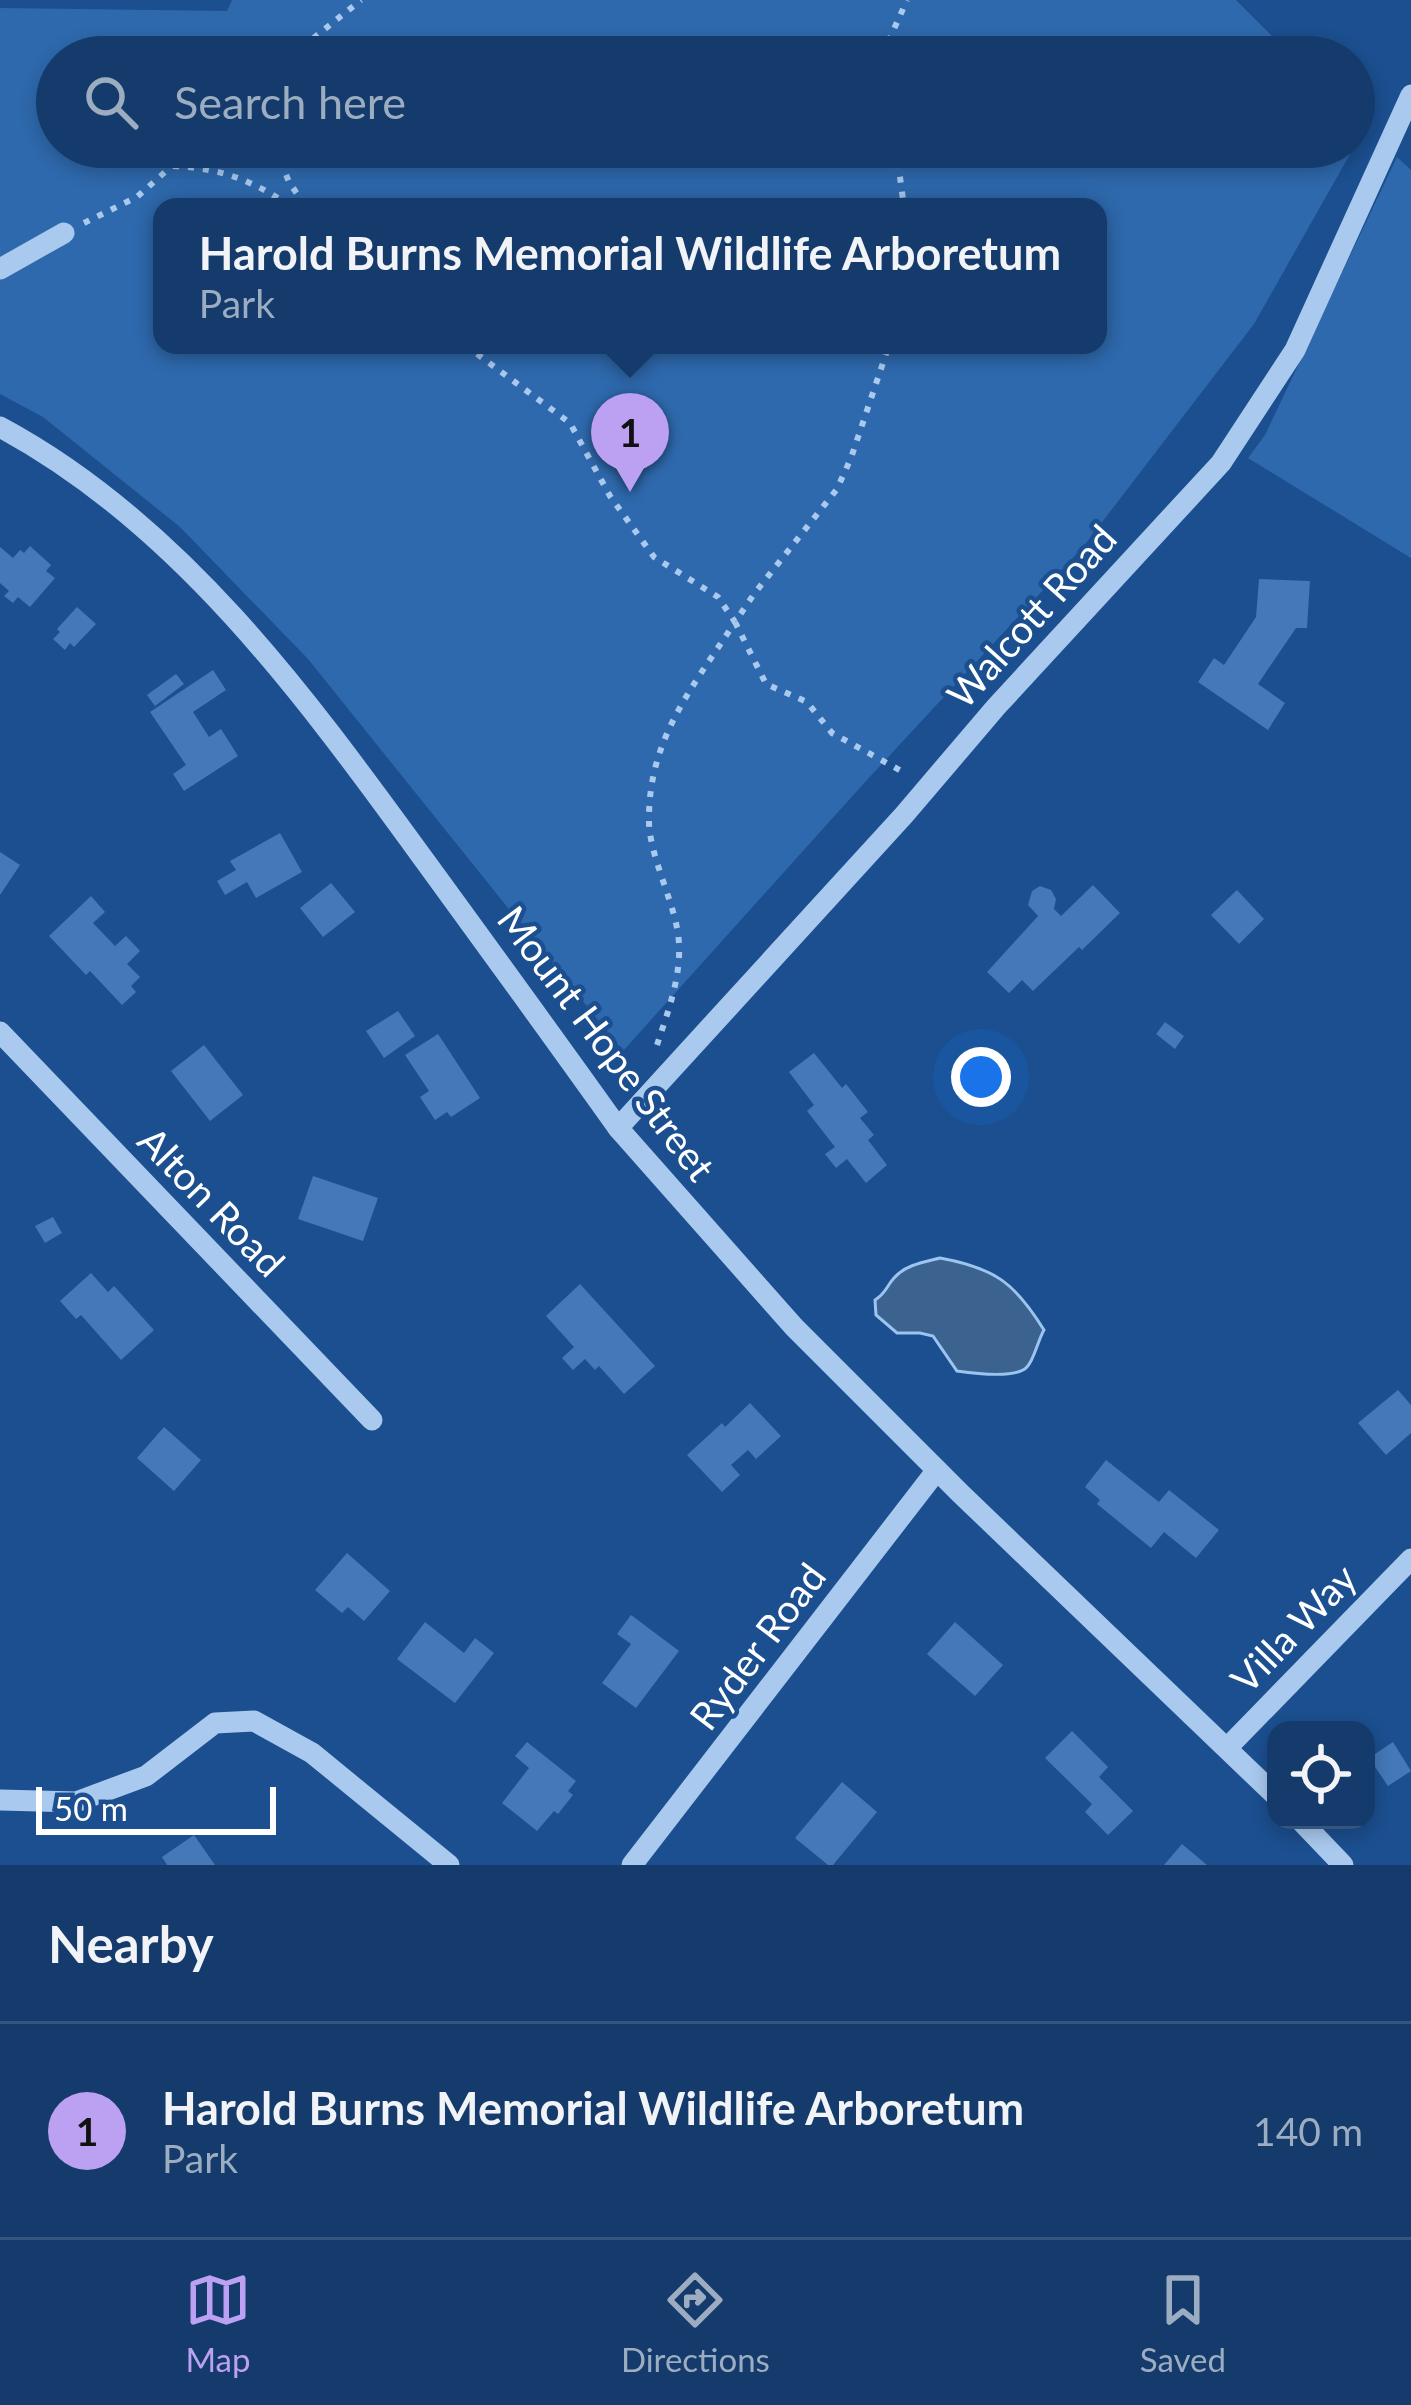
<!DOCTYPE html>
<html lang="en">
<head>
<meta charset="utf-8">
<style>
	body { margin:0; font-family:Lato,sans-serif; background:#1d4271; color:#f1f3f6 }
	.controls { position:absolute; right:36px; bottom:36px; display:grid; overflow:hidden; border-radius:24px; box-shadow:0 6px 18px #0003 }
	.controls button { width:108px; height:108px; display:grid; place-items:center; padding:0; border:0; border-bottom:3px solid #33557e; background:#143b6b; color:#f1f3f6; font:60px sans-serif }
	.scale { position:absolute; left:36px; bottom:30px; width:240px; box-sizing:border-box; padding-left:12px; border:6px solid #fff; border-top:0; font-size:33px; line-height:42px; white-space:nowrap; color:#fff; -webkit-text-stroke:9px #1b4f8f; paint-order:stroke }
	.you { position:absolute; left:981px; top:1077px; width:42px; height:42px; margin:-30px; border:9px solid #fff; border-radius:50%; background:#1a73e8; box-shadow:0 0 0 18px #1a73e833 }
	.badge { display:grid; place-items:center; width:78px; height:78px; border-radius:50%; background:#bca0f2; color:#111; font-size:39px; font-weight:700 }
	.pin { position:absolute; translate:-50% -99px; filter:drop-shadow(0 3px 6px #0008) }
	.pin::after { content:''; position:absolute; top:63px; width:42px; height:36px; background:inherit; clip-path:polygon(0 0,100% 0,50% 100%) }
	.popup { position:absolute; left:153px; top:198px; width:954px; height:156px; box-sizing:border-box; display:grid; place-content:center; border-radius:24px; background:#143b6b; filter:drop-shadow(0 3px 9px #0005); font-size:39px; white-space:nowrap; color:#9dadc1 }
	.popup b { font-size:45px; color:#f1f3f6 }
	.popup::after { content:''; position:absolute; left:50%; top:100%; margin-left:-24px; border:24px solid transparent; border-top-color:#143b6b }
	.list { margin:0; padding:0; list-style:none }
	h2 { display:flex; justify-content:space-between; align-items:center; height:156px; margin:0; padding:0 48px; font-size:51px }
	h2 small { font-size:39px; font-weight:400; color:#9dadc1 }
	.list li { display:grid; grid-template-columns:78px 1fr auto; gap:36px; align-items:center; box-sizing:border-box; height:216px; padding:0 48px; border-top:3px solid #33557e }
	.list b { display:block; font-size:45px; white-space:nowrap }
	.list p { margin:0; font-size:39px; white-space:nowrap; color:#9dadc1 }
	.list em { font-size:39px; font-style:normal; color:#9dadc1 }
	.icon { flex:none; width:66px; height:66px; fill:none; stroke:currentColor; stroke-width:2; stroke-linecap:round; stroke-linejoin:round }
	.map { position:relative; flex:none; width:1411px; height:1865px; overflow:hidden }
	.search { position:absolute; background:#143b6b; box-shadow:0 6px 18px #0003; left:36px; right:36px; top:36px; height:132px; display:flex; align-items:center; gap:30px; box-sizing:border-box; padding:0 42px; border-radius:66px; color:#9dadc1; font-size:45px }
	.sheet { height:372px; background:#143b6b }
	nav { display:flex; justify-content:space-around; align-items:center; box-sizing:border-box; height:168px; border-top:3px solid #33557e; background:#143b6b; font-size:33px; color:#9dadc1 }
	nav a { display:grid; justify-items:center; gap:6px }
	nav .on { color:#bca0f2 }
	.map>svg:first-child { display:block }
	.green { fill:#2e69ad; fill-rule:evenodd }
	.water { fill:#3c6290; stroke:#9cc4f0; stroke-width:3 }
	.building { fill:#4478b7 }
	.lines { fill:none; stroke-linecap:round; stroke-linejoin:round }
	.path { stroke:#a9c9ee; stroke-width:6; stroke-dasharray:6 9; stroke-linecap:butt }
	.minor { stroke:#a9c9ee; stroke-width:21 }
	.labels { text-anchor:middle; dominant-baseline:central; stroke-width:9; stroke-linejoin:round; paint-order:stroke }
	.street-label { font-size:39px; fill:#fff; stroke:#1b4f8f }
</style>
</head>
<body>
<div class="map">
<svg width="1411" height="1865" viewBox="0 0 1411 1865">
	<rect width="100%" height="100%" fill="#1b4f8f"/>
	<g class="green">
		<path d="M232 0H1236L1293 57H57V147H1354L1254 324 1083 547 866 781 623 1051 308 659 180 527 43 417 0 394V8L227 11ZM162 207H1098V345H162Z"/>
		<path d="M1397 157 1411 170V558L1248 458 1265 435Z"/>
	</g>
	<path class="water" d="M940 1258C995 1268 1015 1283 1044 1330 1038 1340 1034 1360 1027 1367 1016 1379 971 1373 957 1371L933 1336 920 1333H897L876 1315 875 1300C886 1293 886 1287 894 1278 905 1265 924 1262 940 1258Z"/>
	<g class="building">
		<path d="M30 546 51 565 46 571 55 578 30 607 18 597 13 603 4 596 9 591 0 583V547L13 558 20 550 24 553Z"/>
		<path d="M1259 579 1310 581 1307 628H1296L1258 684 1285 703 1268 730 1198 682 1214 658 1224 665 1256 617Z"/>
		<path d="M77 607 96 624 74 647 70 643 65 650 53 639 60 632 57 629Z"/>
		<path d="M213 670 226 690 193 712 209 737 221 729 238 756 184 791 173 774 186 765 150 712Z"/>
		<path d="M176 674 184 684 155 706 147 695Z"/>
		<path d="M280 833 302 872 256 898 247 882 225 895 217 881 236 870 230 861Z"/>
		<path d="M0 852 20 865 0 895Z"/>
		<path d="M331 883 355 912 323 937 300 908Z"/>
		<path d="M1093 885 1120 913 1082 950 1079 947 1033 991 1022 980 1009 993 987 972 1038 916 1028 905 1032 891 1040 886 1051 890 1056 899 1054 909 1061 916Z"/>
		<path d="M1237 890 1264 919 1239 944 1211 915Z"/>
		<path d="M91 896 105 912 93 923 115 946 126 936 140 951 127 964 140 977 131 986 136 992 122 1005 90 971 86 975 49 936Z"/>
		<path d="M398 1011 415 1036 384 1058 366 1031Z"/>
		<path d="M1165 1022 1184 1036 1175 1049 1156 1034Z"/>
		<path d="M438 1034 480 1098 451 1117 447 1112 435 1120 420 1097 429 1091 405 1055Z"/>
		<path d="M204 1045 243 1095 210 1121 171 1071Z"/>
		<path d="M814 1053 842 1088 846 1084 868 1112 860 1118 874 1135 868 1140 887 1165 866 1183 847 1159 836 1168 825 1154 835 1147 807 1111 814 1105 789 1072Z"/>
		<path d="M313 1176 378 1198 363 1241 298 1219Z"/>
		<path d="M53 1217 62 1233 45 1243 35 1226Z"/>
		<path d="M91 1273 108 1292 114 1286 154 1330 121 1360 81 1315 76 1319 60 1301Z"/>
		<path d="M580 1284 655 1366 624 1394 599 1366 595 1370 585 1359 573 1370 562 1358 574 1347 546 1316Z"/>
		<path d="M1398 1390 1411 1405V1433L1386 1455 1358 1423Z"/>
		<path d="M750 1403 781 1436 756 1459 748 1450 731 1465 740 1475 722 1492 687 1455 722 1423 725 1427Z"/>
		<path d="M164 1427 201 1460 174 1491 137 1458Z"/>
		<path d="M1106 1460 1159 1502 1169 1490 1219 1530 1196 1558 1164 1532 1151 1548 1097 1504 1100 1500 1085 1487Z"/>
		<path d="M347 1553 390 1591 364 1621 348 1607 342 1613 315 1590Z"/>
		<path d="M631 1615 679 1651 636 1708 602 1683 631 1644 617 1634Z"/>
		<path d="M425 1622 464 1653 475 1638 494 1653 455 1703 397 1659Z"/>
		<path d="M955 1622 1003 1665 975 1696 927 1654Z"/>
		<path d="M1072 1731 1108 1767 1099 1777 1133 1811 1108 1835 1085 1812 1092 1804 1045 1758Z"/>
		<path d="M527 1742 576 1781 568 1791 573 1795 558 1814 554 1811 537 1831 502 1803 529 1768 515 1756Z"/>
		<path d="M1393 1742 1411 1771 1388 1786 1369 1758Z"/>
		<path d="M842 1782 877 1812 833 1865H828L795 1838Z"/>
		<path d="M194 1835 215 1865H167L162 1857Z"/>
		<path d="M1182 1844 1207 1865H1164Z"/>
	</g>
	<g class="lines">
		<g class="path">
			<path d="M290 57 361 0"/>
			<path d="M888 57 890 38 907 0"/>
			<path d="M275 147 289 182 306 207"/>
			<path d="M896 147 904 207"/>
			<path d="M173 166C220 168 253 180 291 207"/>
			<path d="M84 223 137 197 193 147"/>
			<path d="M465 345 570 423 610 496 654 557 718 597 735 622 754 594 837 489 851 458 889 345"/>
			<path d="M735 622 766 684 807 702 832 733 905 773"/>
			<path d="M657 1045C669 1008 685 968 677 928 671 896 649 852 649 821 648 739 693 687 735 622"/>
		</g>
		<g class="minor">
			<path d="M0 269 64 233"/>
			<path d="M0 427C181 524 307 699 425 861 489 949 554 1038 618 1128L794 1327 961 1494 1276 1796"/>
			<path d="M0 1032 372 1420"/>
			<path d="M618 1128 904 815 996 707 1221 463 1295 350 1411 95"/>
			<path d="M1227 1748 1411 1559"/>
			<path d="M0 1800 76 1802 146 1776 215 1723 254 1721 312 1753 449 1865"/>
			<path d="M1300 1820 1343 1865"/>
			<path d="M632 1865 937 1470"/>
		</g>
	</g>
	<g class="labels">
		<g class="street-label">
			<text transform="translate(1031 616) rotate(-48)">Walcott Road</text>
			<text transform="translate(607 1043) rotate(53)">Mount Hope Street</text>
			<text transform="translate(212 1201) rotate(46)">Alton Road</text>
			<text transform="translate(1293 1628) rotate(-46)">Villa Way</text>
			<text transform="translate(757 1646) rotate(-53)">Ryder Road</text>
		</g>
	</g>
</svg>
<div class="controls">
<button><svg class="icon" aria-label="locate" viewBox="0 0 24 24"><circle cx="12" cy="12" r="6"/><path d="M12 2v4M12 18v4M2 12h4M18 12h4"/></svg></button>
</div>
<div class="scale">50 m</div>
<div class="you"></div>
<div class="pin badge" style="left:630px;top:492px">1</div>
<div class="popup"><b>Harold Burns Memorial Wildlife Arboretum</b>Park</div>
<div class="search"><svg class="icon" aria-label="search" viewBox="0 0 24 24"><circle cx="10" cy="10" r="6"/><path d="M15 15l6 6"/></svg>Search here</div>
</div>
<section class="sheet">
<h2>Nearby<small></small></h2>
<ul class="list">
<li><span class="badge">1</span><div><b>Harold Burns Memorial Wildlife Arboretum</b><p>Park</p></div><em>140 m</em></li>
</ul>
</section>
<nav>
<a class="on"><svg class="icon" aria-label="map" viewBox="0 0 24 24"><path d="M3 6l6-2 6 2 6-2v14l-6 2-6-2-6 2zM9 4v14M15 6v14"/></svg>Map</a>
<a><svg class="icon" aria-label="directions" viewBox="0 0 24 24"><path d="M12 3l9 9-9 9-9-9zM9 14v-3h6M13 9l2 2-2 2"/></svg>Directions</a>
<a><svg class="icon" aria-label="saved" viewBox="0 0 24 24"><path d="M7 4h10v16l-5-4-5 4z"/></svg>Saved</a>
</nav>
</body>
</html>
